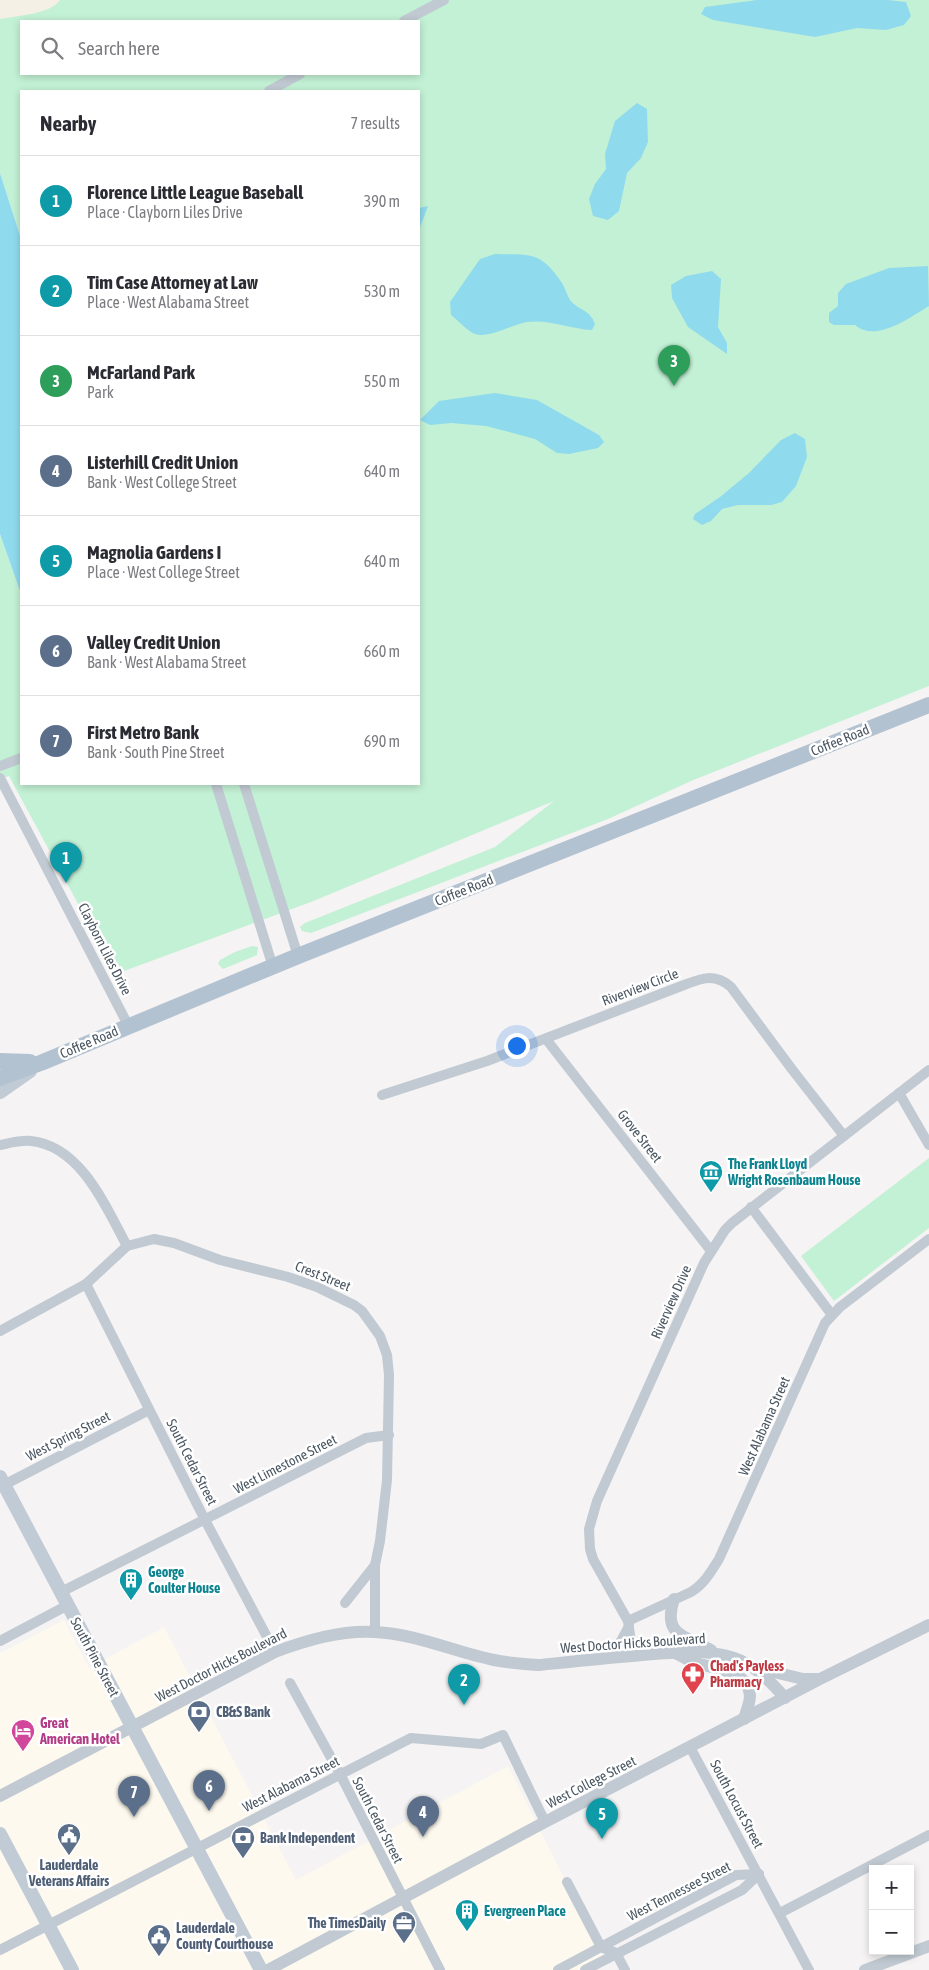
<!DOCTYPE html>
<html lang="en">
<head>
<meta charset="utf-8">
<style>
	body { margin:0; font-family:"Asap Condensed",sans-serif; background:#f2f2f3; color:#2b2b33 }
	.controls { position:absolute; right:15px; bottom:15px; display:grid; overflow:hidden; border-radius:0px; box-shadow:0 2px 8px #0003 }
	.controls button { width:45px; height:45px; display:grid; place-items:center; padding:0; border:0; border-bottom:1px solid #e1e1e2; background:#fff; color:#2b2b33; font:25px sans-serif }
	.you { position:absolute; left:516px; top:1045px; width:18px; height:18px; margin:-12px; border:4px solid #fff; border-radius:50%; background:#1a73e8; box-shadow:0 0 0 8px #1a73e833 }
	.badge { display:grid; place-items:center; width:32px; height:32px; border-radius:50%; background:#d93025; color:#fff; font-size:16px; font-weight:700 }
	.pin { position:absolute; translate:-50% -41px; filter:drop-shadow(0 1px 2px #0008) }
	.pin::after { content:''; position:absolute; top:26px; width:18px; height:15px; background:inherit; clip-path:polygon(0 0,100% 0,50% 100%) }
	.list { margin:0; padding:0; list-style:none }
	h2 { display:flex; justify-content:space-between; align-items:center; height:65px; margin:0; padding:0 20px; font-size:21px }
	h2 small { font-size:16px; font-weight:400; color:#7c7c81 }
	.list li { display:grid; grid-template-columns:32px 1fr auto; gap:15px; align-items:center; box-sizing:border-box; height:90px; padding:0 20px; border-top:1px solid #e1e1e2 }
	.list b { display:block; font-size:19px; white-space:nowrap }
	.list p { margin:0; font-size:16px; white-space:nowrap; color:#7c7c81 }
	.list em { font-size:16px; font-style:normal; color:#7c7c81 }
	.icon { flex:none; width:28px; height:28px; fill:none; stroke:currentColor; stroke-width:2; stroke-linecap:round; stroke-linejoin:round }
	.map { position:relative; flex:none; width:929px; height:1970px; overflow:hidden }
	.search { position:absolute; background:#fff; box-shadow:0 2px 8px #0003; left:20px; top:20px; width:400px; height:55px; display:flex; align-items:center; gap:12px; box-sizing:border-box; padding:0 18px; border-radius:0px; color:#7c7c81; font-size:19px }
	.panel { position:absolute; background:#fff; box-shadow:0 2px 8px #0003; left:20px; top:90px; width:400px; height:695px; border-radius:0px }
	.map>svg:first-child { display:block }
	.commercial { fill:#fdf9ef }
	.green { fill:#c3f1d5; fill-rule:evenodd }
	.sand { fill:#f5f0e5 }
	.water { fill:#90daee }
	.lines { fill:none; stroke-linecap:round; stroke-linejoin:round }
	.minor { stroke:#c1cad2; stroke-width:10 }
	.tertiary { stroke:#c1cad2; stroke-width:12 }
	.secondary { stroke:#c1cbd6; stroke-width:14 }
	.primary { stroke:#b3c2d1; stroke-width:16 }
	.labels { text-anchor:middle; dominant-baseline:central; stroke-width:5; stroke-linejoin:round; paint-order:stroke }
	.street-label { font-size:14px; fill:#4a5661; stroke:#fff }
	.culture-label { font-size:14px; font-weight:bold; fill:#0d838f; stroke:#fff; text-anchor:start }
	.health-label { font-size:14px; font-weight:bold; fill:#be3a42; stroke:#fff; text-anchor:start }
	.service-label { font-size:14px; font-weight:bold; fill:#4e5e75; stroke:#fff; text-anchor:start }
	.hotel-label { font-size:14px; font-weight:bold; fill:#b23c85; stroke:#fff; text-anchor:start }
</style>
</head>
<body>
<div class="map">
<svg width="929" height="1970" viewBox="0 0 929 1970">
	<rect width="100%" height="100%" fill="#f5f3f3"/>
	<path class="commercial" d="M64 1620 89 1668 164 1627 296 1880 508 1766 604 1958 584 1970H0V1653Z"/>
	<g class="green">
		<path d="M0 0H929V686L691 781 608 819 311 933 302 931 300 927 305 923 495 847 554 801 311 902 116 974 9 776 0 779V534L21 594V784H419V91H21V239L0 173ZM21 21H419V74H21Z"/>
		<path d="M252 946 258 947 257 955 223 969 218 964 220 960 235 952Z"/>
		<path d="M929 1158V1228L834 1301 801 1256Z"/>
	</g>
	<path class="sand" d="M0 0H60C51 14 16 16 0 19Z"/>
	<g class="water">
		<path d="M757 0H888L906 2 911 16 904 25 886 30 857 28 815 37 713 20 701 14 705 7Z"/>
		<path d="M637 103 647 109 648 142 641 158 627 173 619 211 608 220 593 216 589 199 595 184 606 169 605 154 615 121Z"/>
		<path d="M0 173 21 239V594L0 534Z"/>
		<path d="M428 206 419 230V208Z"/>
		<path d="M495 254C530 255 540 250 562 283 565 288 567 295 570 300 579 311 590 309 595 324L592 330C570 329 549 319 527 322 514 324 488 339 475 334 467 331 458 320 451 315L450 302 480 259Z"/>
		<path d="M928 266 929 306C909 318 876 343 855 325H834L829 322V313L838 306V293L846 284 889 268Z"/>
		<path d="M712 271 721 279 718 327 727 343V354L688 327 672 298 671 285 686 276Z"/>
		<path d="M495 393 537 400 599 435 604 442 598 448 569 454 557 453 535 439 486 426 451 423 430 425 420 420 439 401Z"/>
		<path d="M795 433 805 439 807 457 796 486 782 502 771 505H738L722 509 711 521 702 525 693 519 695 514 720 497 749 473 781 440Z"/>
	</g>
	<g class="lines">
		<g class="minor">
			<path d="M404 21 444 0"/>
			<path d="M269 91 300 74"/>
			<path d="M0 766 21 758"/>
			<path d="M0 778 128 1025"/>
			<path d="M216 784 273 967"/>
			<path d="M244 784 298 956"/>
			<path d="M546 1039 711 1251"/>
			<path d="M899 1093 929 1145"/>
			<path d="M382 1095 487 1061 684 985C702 978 715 973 731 987L791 1068 844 1136"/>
			<path d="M0 1145C10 1143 20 1140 31 1141 81 1146 106 1207 127 1246"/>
			<path d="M751 1207 832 1315"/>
			<path d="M86 1284 205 1520 275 1652"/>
			<path d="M0 1331 86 1284 127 1246 154 1239 174 1243 220 1260 288 1277 317 1287 354 1305 362 1311 380 1336 387 1355 389 1375 387 1480 380 1541 375 1565V1632"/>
			<path d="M0 1487 149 1410"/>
			<path d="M61 1592 366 1438 389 1435"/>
			<path d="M345 1603 375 1565"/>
			<path d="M628 1621 691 1592C704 1584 711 1572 719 1559L825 1323 840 1307 929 1239"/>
			<path d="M0 1641 68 1605"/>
			<path d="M633 1656 628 1621 593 1559 590 1549 589 1529 597 1501 704 1263 725 1230 732 1223 929 1070"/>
			<path d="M606 1658 621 1641 629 1626"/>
			<path d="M290 1683 340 1774 440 1970"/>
			<path d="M690 1747 809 1970"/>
			<path d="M567 1882 601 1947 616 1953 625 1970"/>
			<path d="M780 1913 929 1835"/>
			<path d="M0 1950 411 1738 481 1744 503 1735 545 1822"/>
			<path d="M558 1970 736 1875 759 1874"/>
			<path d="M585 1970 742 1890 759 1874"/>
		</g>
		<g class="tertiary">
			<path d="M674 1599C662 1636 685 1636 711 1650"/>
			<path d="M675 1653C682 1656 689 1661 696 1663 714 1669 749 1670 750 1696 750 1703 746 1712 744 1719"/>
			<path d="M757 1668 803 1679H818"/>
			<path d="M0 1796 275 1652C307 1640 341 1630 375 1632 417 1634 454 1652 494 1660 509 1663 524 1664 539 1665 578 1661 616 1657 654 1654 681 1652 708 1649 734 1658 755 1665 771 1682 785 1698"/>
			<path d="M268 1970 545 1822 820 1679 929 1625"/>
			<path d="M865 1970 929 1946"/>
		</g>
		<g class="secondary">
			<path d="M0 1092 30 1071"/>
			<path d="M0 1477 261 1970"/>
			<path d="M0 1834 72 1970"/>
		</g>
		<g class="primary">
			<path d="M0 1061 30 1062"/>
			<path d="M0 1078 43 1062 298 956 929 705"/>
		</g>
	</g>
	<defs>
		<g id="museum-pin" transform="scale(1.25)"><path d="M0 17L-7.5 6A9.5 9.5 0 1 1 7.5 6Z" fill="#0f9aa8" stroke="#fff"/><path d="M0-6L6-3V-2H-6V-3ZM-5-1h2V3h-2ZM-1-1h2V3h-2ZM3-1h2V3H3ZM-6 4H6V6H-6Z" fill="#fff"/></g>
		<g id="building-pin" transform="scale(1.25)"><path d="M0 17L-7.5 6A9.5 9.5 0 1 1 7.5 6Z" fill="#0f9aa8" stroke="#fff"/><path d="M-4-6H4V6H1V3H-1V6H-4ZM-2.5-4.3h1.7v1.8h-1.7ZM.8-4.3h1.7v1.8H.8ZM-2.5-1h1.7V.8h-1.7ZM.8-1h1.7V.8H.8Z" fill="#fff"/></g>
		<g id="pharmacy-pin" transform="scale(1.25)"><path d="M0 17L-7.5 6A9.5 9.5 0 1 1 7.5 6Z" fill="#e0444e" stroke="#fff"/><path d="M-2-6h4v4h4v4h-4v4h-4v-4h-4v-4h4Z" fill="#fff"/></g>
		<g id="bank-pin" transform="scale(1.25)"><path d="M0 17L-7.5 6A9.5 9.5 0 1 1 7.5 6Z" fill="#5c6f8a" stroke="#fff"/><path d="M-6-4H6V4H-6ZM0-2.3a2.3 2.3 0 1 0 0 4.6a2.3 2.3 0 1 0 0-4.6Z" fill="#fff"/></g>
		<g id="hotel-pin" transform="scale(1.25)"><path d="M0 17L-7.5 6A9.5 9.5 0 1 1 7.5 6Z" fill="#d1479c" stroke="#fff"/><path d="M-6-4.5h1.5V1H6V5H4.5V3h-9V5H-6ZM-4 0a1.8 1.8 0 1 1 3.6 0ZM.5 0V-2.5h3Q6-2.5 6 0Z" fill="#fff"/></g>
		<g id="civic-pin" transform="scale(1.25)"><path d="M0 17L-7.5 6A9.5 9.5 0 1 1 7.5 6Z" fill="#5c6f8a" stroke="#fff"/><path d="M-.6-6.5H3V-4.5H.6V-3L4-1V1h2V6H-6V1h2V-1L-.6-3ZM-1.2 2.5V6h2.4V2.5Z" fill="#fff"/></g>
		<g id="office-pin" transform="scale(1.25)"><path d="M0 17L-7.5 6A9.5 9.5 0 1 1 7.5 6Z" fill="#5c6f8a" stroke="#fff"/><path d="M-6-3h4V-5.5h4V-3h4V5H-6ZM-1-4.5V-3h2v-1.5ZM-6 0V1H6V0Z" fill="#fff"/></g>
	</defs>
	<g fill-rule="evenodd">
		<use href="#museum-pin" x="711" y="1172"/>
		<use href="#building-pin" x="131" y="1580"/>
		<use href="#pharmacy-pin" x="693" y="1674"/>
		<use href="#bank-pin" x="199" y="1712"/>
		<use href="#hotel-pin" x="23" y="1731"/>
		<use href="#civic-pin" x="69" y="1835"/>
		<use href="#bank-pin" x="243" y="1838"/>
		<use href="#building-pin" x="467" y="1911"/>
		<use href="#office-pin" x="404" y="1923"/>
		<use href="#civic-pin" x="159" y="1936"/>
	</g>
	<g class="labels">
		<g class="street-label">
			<text transform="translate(840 740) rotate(-22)">Coffee Road</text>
			<text transform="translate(464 890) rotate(-22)">Coffee Road</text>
			<text transform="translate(105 949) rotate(63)">Clayborn Liles Drive</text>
			<text transform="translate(640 987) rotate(-21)">Riverview Circle</text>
			<text transform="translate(89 1042) rotate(-23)">Coffee Road</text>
			<text transform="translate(640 1136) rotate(52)">Grove Street</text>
			<text transform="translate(323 1276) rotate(22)">Crest Street</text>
			<text transform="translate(671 1302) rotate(-66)">Riverview Drive</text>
			<text transform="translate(764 1426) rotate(-66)">West Alabama Street</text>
			<text transform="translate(68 1436) rotate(-27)">West Spring Street</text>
			<text transform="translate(192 1462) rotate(63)">South Cedar Street</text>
			<text transform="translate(285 1464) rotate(-27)">West Limestone Street</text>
			<text transform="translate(633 1643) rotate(-4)">West Doctor Hicks Boulevard</text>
			<text transform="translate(95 1657) rotate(62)">South Pine Street</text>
			<text transform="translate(221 1665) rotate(-27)">West Doctor Hicks Boulevard</text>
			<text transform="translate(591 1782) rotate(-27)">West College Street</text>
			<text transform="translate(291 1784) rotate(-27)">West Alabama Street</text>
			<text transform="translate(737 1804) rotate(62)">South Locust Street</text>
			<text transform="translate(378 1820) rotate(63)">South Cedar Street</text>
			<text transform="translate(679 1891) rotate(-27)">West Tennessee Street</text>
		</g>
		<g class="culture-label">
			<text x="728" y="1164">The Frank Lloyd<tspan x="728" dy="16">Wright Rosenbaum House</tspan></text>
			<text x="148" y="1572">George<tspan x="148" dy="16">Coulter House</tspan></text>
			<text x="484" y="1911">Evergreen Place</text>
		</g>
		<g class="health-label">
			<text x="710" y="1666">Chad's Payless<tspan x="710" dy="16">Pharmacy</tspan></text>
		</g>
		<g class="service-label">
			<text x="216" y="1712">CB&amp;S Bank</text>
			<text x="260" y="1838">Bank Independent</text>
			<text x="69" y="1865" text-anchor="middle">Lauderdale<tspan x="69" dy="16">Veterans Affairs</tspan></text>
			<text x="386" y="1923" text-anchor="end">The TimesDaily</text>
			<text x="176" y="1928">Lauderdale<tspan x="176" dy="16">County Courthouse</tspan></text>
		</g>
		<g class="hotel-label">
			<text x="40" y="1723">Great<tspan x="40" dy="16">American Hotel</tspan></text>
		</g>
	</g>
</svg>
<div class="controls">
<button>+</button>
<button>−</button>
</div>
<div class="you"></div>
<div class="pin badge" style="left:66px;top:883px;background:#0f9aa8">1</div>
<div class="pin badge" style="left:464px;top:1705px;background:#0f9aa8">2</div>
<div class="pin badge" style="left:674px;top:386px;background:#2e9e5b">3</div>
<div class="pin badge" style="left:423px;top:1837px;background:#5c6f8a">4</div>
<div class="pin badge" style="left:602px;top:1839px;background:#0f9aa8">5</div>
<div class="pin badge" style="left:209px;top:1811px;background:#5c6f8a">6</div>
<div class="pin badge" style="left:134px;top:1817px;background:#5c6f8a">7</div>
<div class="search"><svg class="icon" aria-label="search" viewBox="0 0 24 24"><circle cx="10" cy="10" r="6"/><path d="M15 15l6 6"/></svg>Search here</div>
<section class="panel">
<h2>Nearby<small>7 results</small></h2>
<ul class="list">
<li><span class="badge" style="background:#0f9aa8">1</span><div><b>Florence Little League Baseball</b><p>Place · Clayborn Liles Drive</p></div><em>390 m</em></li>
<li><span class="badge" style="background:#0f9aa8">2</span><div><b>Tim Case Attorney at Law</b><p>Place · West Alabama Street</p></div><em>530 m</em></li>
<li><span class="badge" style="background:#2e9e5b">3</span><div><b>McFarland Park</b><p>Park</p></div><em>550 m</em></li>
<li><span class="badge" style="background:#5c6f8a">4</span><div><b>Listerhill Credit Union</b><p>Bank · West College Street</p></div><em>640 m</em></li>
<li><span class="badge" style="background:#0f9aa8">5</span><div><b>Magnolia Gardens I</b><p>Place · West College Street</p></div><em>640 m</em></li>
<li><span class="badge" style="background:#5c6f8a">6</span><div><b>Valley Credit Union</b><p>Bank · West Alabama Street</p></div><em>660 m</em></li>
<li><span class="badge" style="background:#5c6f8a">7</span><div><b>First Metro Bank</b><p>Bank · South Pine Street</p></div><em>690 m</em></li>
</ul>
</section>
</div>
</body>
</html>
